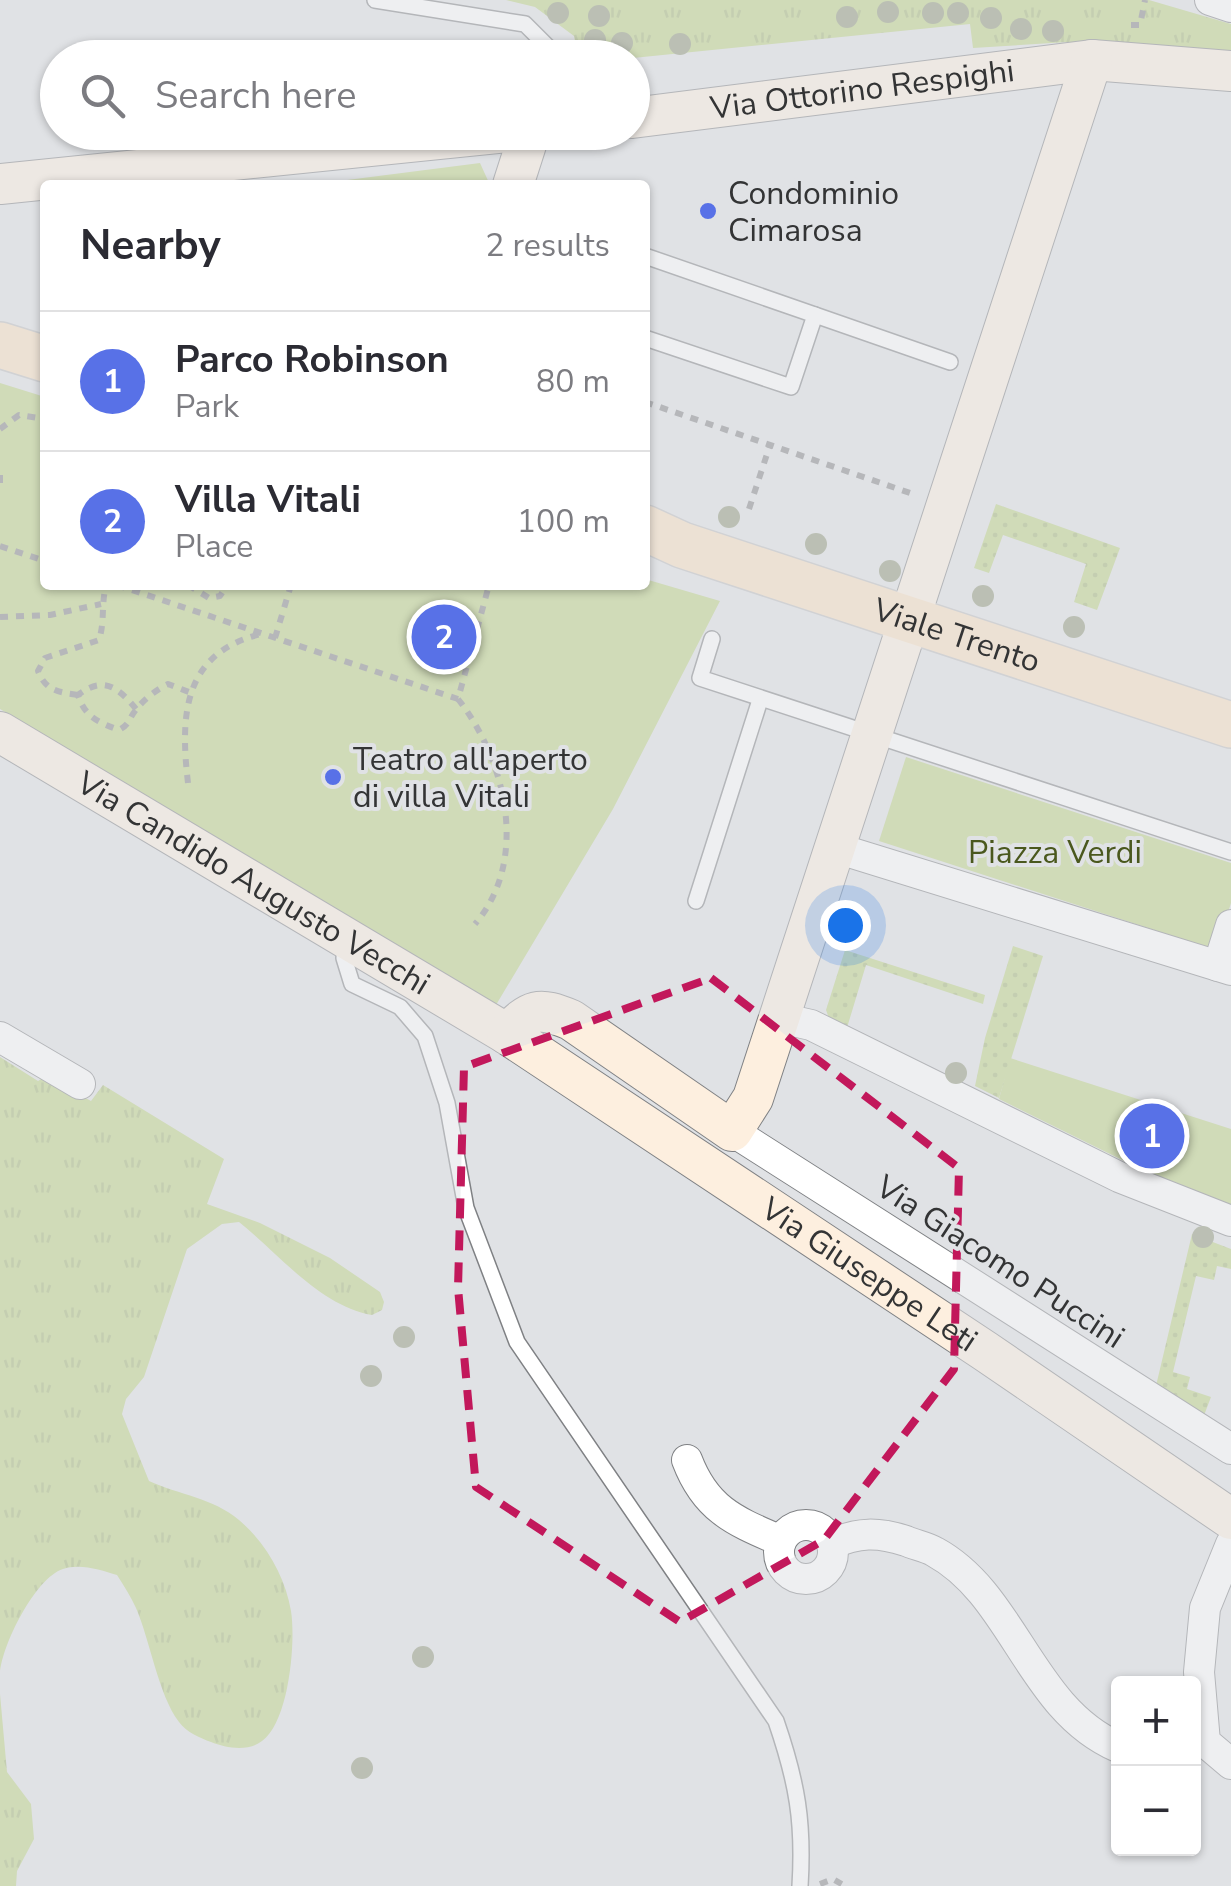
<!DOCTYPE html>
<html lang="en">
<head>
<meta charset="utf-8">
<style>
	body { margin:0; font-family:"Nunito Sans",sans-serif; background:#f7f7f7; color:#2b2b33 }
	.controls { position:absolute; right:30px; bottom:30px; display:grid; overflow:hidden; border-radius:10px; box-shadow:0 2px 8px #0004 }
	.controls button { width:90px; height:90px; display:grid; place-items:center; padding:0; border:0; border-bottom:2px solid #e1e1e2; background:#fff; color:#2b2b33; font:50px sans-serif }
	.you { position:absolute; left:845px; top:925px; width:35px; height:35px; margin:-25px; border:8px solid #fff; border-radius:50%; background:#1a73e8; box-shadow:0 0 0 15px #1a73e833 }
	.badge { display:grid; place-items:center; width:65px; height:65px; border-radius:50%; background:#5871e7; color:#fff; font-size:32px; font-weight:700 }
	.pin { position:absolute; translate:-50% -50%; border:5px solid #fff; box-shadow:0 2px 10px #0006 }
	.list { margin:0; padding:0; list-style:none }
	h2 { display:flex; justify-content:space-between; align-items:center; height:130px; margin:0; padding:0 40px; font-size:42px }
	h2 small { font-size:32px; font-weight:400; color:#7c7c81 }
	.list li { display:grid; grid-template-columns:65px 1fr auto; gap:30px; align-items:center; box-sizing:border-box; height:140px; padding:0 40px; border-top:2px solid #e1e1e2 }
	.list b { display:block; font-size:38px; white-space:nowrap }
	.list p { margin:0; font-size:32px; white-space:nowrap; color:#7c7c81 }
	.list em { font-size:32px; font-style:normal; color:#7c7c81 }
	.icon { flex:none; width:55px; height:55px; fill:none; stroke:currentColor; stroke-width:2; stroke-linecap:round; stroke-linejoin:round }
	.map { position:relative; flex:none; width:1231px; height:1886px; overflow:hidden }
	.search { position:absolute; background:#fff; box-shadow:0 2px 8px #0004; left:40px; top:40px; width:610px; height:110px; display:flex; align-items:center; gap:25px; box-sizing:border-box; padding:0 35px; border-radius:55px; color:#7c7c81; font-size:38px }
	.panel { position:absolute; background:#fff; box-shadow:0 2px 8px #0004; left:40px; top:180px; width:610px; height:410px; border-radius:10px }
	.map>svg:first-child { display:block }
	.grass { fill:url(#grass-tufts) }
	.park { fill:#bcd282 }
	.garden { fill:url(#garden-dots) }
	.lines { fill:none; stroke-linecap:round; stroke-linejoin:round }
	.lane-casing { stroke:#7f8184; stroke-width:18 }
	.street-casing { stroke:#7f8184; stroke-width:32 }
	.secondary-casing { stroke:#7f8184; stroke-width:42 }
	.primary-casing { stroke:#bebebe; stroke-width:48 }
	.path { stroke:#838486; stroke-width:6; stroke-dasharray:8 8; stroke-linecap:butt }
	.lane { stroke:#fff; stroke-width:15 }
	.street { stroke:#fff; stroke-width:30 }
	.secondary { stroke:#fdefdf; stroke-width:40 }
	.primary { stroke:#fbe0bf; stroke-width:45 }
	.tree { fill:#8e9678 }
	.marked { fill:none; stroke:#c2185b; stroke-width:8; stroke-dasharray:20 12; stroke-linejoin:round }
	.poi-dot { fill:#5871e7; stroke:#e0e2e5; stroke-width:4 }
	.labels { text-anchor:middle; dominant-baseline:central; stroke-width:8; stroke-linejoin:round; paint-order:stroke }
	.street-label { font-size:32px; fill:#333435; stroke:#e0e2e5 }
	.poi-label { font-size:32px; fill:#333435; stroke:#e0e2e5; text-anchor:start }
	.park-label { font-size:32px; fill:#4a581e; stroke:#e0e2e5 }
</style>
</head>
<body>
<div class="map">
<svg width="1231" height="1886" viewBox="0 0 1231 1886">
	<defs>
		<pattern id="grass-tufts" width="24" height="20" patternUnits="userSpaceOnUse" patternTransform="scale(2.5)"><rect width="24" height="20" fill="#bcd282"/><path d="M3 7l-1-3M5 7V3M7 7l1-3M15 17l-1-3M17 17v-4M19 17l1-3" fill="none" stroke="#a2b571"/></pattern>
		<pattern id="garden-dots" width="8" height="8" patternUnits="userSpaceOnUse" patternTransform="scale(2.5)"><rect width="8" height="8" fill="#bcd282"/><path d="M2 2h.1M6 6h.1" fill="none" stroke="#a2b571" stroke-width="1.8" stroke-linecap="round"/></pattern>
	</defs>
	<rect width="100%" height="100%" fill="#e0e2e5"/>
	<g class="grass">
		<path d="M506 0H1149L1231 24V54L1068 42 973 48 970 24 633 58 578 57 574 36 535 7Z"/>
		<path d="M480 163 490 185H308Z"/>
		<path d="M0 1057 38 1081 46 1076 91 1101 103 1085 224 1159 207 1204 260 1223 330 1258 380 1292 384 1302 382 1310 372 1315C320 1306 279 1254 239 1222L222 1224 187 1249 144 1377 126 1399 122 1414 149 1481C180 1495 213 1498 239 1520 266 1543 285 1576 291 1611 296 1642 289 1722 262 1741 248 1752 226 1748 211 1742 200 1738 186 1732 179 1722 158 1694 150 1640 136 1608 131 1597 124 1586 117 1575 101 1570 80 1563 63 1569 35 1578 2 1645 0 1673Z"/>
		<path d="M0 1694 7 1772 31 1804 34 1839 17 1871 16 1886H0Z"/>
	</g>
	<g class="park">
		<path d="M0 383 45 397V585H645V579L720 601 613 809 493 1010 402 950 0 709Z"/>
		<path d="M906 757 1231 863V903L1216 950 879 841Z"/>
		<path d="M1010 1058 1231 1129V1209L1193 1195 999 1099Z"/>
	</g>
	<g class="garden">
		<path d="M996 504 1120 548 1097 610 1074 602 1086 564 1003 535 989 573 974 568Z"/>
		<path d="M1013 946 1043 956 999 1098 975 1086 985 1038Z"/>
		<path d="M845 950 985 995 983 1004 866 965 846 1031 830 1021 826 1010Z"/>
		<path d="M1192 1234 1231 1249V1269L1217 1266 1214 1280 1196 1276 1173 1372 1190 1377 1187 1389 1211 1397 1203 1418 1155 1390Z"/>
	</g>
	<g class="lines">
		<g class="lane-casing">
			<g id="lane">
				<path d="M375 0 525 24 548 47 549 58"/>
				<path d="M645 256 815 315 791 387 645 338"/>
				<path d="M815 315 950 362"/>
				<path d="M712 639 700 678 1231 852"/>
				<path d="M696 901 760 700"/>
				<path d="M345 944 344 958 352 984 400 1007 425 1036 447 1103 466 1208 517 1342 776 1721C797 1782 804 1822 800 1886"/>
			</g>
		</g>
		<g class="street-casing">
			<g id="street">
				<path d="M1210 0 1231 7"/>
				<path d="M836 848 1231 970"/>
				<path d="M1218 966 1231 925"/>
				<path d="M780 1018 811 1025 1119 1177 1231 1221"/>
				<path d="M0 1037 80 1084"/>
				<path d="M732 1131 1231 1449"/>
				<path d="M687 1460C706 1510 735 1521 781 1541"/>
				<circle cx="806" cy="1552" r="27"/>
				<path d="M832 1544C858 1532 878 1532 906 1541 915 1545 927 1547 935 1552 1014 1595 1030 1709 1118 1747"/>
				<path d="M1231 1544 1205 1608 1199 1672 1205 1742 1231 1764"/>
			</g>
		</g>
		<g class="secondary-casing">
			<g id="secondary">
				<path id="s1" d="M632 118 1092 60 1231 71"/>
				<path d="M0 184 507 132"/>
				<path d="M513 185 530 132"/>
				<path id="s2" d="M0 732 507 1034 985 1351 1231 1519"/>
				<path d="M507 1034C531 1009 538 1006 571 1020L732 1131 753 1098 1092 60"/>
			</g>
		</g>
		<g class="primary-casing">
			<g id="primary">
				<path d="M0 345 45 359"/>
				<path id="s3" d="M645 528 682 545 1231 725"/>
			</g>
		</g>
		<g class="path">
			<path d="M1131 25H1140L1145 0"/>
			<path d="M645 402 913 494"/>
			<path d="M0 429 19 415 45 419"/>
			<path d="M0 475V488"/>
			<path d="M749 509 770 445"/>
			<path d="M0 546 45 561"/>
			<path d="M117 585 458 699 489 585"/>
			<path d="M188 585 209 598 220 596 227 585"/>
			<path d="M0 617 50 615 101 604"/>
			<path d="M275 638 291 585"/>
			<path d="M78 695C58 692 46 691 38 671L45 658 99 640C105 621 101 605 106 585"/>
			<path d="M458 699C506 760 530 860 475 924"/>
			<path d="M136 709C117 686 103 676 78 695 85 717 98 722 119 730 130 724 128 720 135 711 142 701 157 689 168 684L189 692"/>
			<path d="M188 783C180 715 183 653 261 634"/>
			<path d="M820 1884 833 1879 845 1886"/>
		</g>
		<use href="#lane" class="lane"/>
		<use href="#street" class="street"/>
		<use href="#secondary" class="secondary"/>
		<use href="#primary" class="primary"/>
	</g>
	<g class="tree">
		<circle cx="888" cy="12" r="11"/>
		<circle cx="558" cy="13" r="11"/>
		<circle cx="933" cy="13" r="11"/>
		<circle cx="958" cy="13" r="11"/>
		<circle cx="599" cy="16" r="11"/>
		<circle cx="847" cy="17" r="11"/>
		<circle cx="991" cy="18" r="11"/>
		<circle cx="1021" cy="29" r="11"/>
		<circle cx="1053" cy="31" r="11"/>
		<circle cx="595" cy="40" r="11"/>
		<circle cx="622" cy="43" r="11"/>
		<circle cx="680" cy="44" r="11"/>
		<circle cx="729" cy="517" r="11"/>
		<circle cx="816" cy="544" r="11"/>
		<circle cx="890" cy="571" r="11"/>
		<circle cx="983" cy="596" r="11"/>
		<circle cx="1074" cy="627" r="11"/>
		<circle cx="956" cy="1073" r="11"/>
		<circle cx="1203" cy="1237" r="11"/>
		<circle cx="404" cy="1337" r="11"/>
		<circle cx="371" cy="1376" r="11"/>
		<circle cx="423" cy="1657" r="11"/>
		<circle cx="362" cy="1768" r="11"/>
	</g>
	<path d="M0 0H1231V1886H0ZM711 978 959 1168 954 1369 824 1540 680 1622 476 1487 458 1288 464 1067Z" fill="#e0e2e5" fill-opacity=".55" fill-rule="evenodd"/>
	<path class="marked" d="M711 978 959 1168 954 1369 824 1540 680 1622 476 1487 458 1288 464 1067Z"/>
	<g class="poi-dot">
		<circle cx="708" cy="211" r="10"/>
		<circle cx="333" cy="777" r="10"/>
	</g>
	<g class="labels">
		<g class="street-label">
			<text stroke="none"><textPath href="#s1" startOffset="232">Via Ottorino Respighi</textPath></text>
			<text stroke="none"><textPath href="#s3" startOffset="330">Viale Trento</textPath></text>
			<text stroke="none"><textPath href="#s2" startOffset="295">Via Candido Augusto Vecchi</textPath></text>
			<text transform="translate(1000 1262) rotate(33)">Via Giacomo Puccini</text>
			<text stroke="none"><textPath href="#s2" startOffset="1025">Via Giuseppe Leti</textPath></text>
		</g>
		<g class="poi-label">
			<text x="728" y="193">Condominio<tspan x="728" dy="37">Cimarosa</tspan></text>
			<text x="353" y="759">Teatro all'aperto<tspan x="353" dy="37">di villa Vitali</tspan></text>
		</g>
		<g class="park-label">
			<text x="1055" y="852">Piazza Verdi</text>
		</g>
	</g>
</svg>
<div class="controls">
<button>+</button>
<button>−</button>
</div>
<div class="you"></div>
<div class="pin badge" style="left:1152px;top:1136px">1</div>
<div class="pin badge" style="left:444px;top:637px">2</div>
<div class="search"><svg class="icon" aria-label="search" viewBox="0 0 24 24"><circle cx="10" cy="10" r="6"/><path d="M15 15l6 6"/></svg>Search here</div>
<section class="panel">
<h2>Nearby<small>2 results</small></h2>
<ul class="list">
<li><span class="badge">1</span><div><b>Parco Robinson</b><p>Park</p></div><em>80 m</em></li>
<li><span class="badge">2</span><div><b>Villa Vitali</b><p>Place</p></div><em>100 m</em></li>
</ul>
</section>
</div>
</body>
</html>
